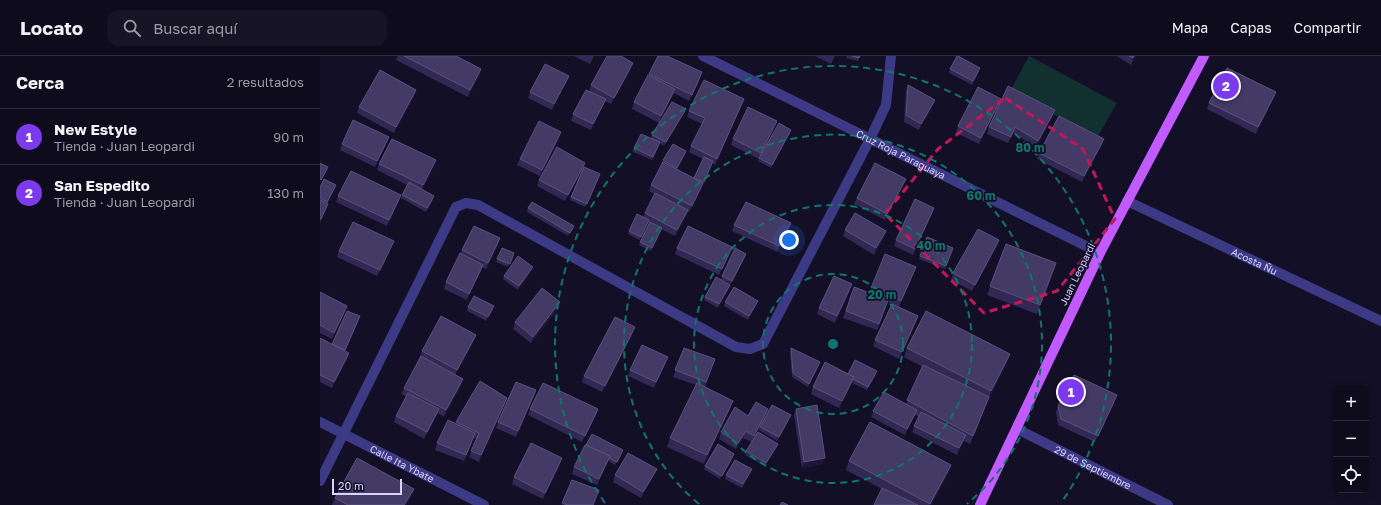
<!DOCTYPE html>
<html lang="es">
<head>
<meta charset="utf-8">
<style>
	body { margin:0; font-family:"Golos Text",sans-serif; background:#171425; color:#f1f3f6 }
	.controls { position:absolute; right:12px; bottom:12px; display:grid; overflow:hidden; border-radius:8px; box-shadow:0 2px 10px #0003 }
	.controls button { width:36px; height:36px; display:grid; place-items:center; padding:0; border:0; border-bottom:1px solid #2e2b3b; background:#0e0b1c; color:#f1f3f6; font:20px sans-serif }
	.scale { position:absolute; left:12px; bottom:10px; width:70px; box-sizing:border-box; padding-left:4px; border:2px solid #d9d4ff; border-top:0; font-size:11px; line-height:14px; white-space:nowrap; color:#d9d4ff; -webkit-text-stroke:3px #130f26; paint-order:stroke }
	.you { position:absolute; left:469px; top:184px; width:14px; height:14px; margin:-10px; border:3px solid #fff; border-radius:50%; background:#1a73e8; box-shadow:0 0 0 6px #1a73e833 }
	.badge { display:grid; place-items:center; width:26px; height:26px; border-radius:50%; background:#7c3aed; color:#fff; font-size:13px; font-weight:700 }
	.pin { position:absolute; translate:-50% -50%; border:2px solid #fff; box-shadow:0 1px 4px #0006 }
	.list { margin:0; padding:0; list-style:none }
	h2 { display:flex; justify-content:space-between; align-items:center; height:52px; margin:0; padding:0 16px; font-size:17px }
	h2 small { font-size:13px; font-weight:400; color:#9b9ba3 }
	.list li { display:grid; grid-template-columns:26px 1fr auto; gap:12px; align-items:center; box-sizing:border-box; height:56px; padding:0 16px; border-top:1px solid #2e2b3b }
	.list b { display:block; font-size:15px; white-space:nowrap }
	.list p { margin:0; font-size:13px; white-space:nowrap; color:#9b9ba3 }
	.list em { font-size:13px; font-style:normal; color:#9b9ba3 }
	.icon { flex:none; width:22px; height:22px; fill:none; stroke:currentColor; stroke-width:2; stroke-linecap:round; stroke-linejoin:round }
	.map { position:relative; flex:none; width:1061px; height:449px; overflow:hidden }
	header { display:flex; align-items:center; gap:24px; box-sizing:border-box; height:56px; padding:0 20px; background:#0e0b1c; border-bottom:1px solid #2e2b3b }
	header strong { font-size:19px }
	nav { display:flex; gap:22px; margin-inline-start:auto; font-size:14px }
	.search { width:280px; height:36px; background:#171425; display:flex; align-items:center; gap:10px; box-sizing:border-box; padding:0 14px; border-radius:12px; color:#9b9ba3; font-size:15px }
	main { display:flex }
	aside { flex:1; background:#0e0b1c }
	.map>svg:first-child { display:block }
	.pitch { fill:#12302f }
	.lines { fill:none; stroke-linecap:round; stroke-linejoin:round }
	.minor { stroke:#3d3a85; stroke-width:10 }
	.major { stroke:#c25bff; stroke-width:10 }
	.wall { fill:#312854 }
	.shaded-wall { fill:#1d163a }
	.building { fill:#433a66; stroke:#5a527e }
	.marked { fill:none; stroke:#c2185b; stroke-width:3; stroke-dasharray:8 5; stroke-linejoin:round }
	.ring { fill:none; stroke:#0f766e; stroke-width:2; stroke-dasharray:7 5 }
	.labels { text-anchor:middle; dominant-baseline:central; stroke-width:3.5; stroke-linejoin:round; paint-order:stroke }
	.street-label { font-size:10px; fill:#d9d4ff; stroke:#130f26 }
	.centre { fill:#0f766e; stroke:#130f26; stroke-width:2 }
	.ring-label { font-size:12px; text-anchor:middle; font-weight:bold; fill:#0f766e; stroke:#130f26; stroke-width:3.5; stroke-linejoin:round; paint-order:stroke }
</style>
</head>
<body>
<header>
<strong>Locato</strong>
<div class="search"><svg class="icon" aria-label="search" viewBox="0 0 24 24"><circle cx="10" cy="10" r="6"/><path d="M15 15l6 6"/></svg>Buscar aquí</div>
<nav><a>Mapa</a><a>Capas</a><a>Compartir</a></nav>
</header>
<main>
<aside>
<h2>Cerca<small>2 resultados</small></h2>
<ul class="list">
<li><span class="badge">1</span><div><b>New Estyle</b><p>Tienda · Juan Leopardi</p></div><em>90 m</em></li>
<li><span class="badge">2</span><div><b>San Espedito</b><p>Tienda · Juan Leopardi</p></div><em>130 m</em></li>
</ul>
</aside>
<div class="map">
<svg width="1061" height="449" viewBox="0 0 1061 449">
	<rect width="100%" height="100%" fill="#130f26"/>
	<path class="pitch" d="M709 0 797 47 777 82 690 35Z"/>
	<g class="lines">
		<g class="minor">
			<path id="s1" d="M383 0 780 197"/>
			<path id="s2" d="M807 145 1061 265"/>
			<path id="s3" d="M0 366 164 449"/>
			<path id="s4" d="M697 373 848 449"/>
			<path d="M0 425 136 151 146 147 158 149 416 291 430 293 443 288 550 83 566 49 571 0"/>
		</g>
		<path class="major" d="M660 449 780 197 884 0"/>
	</g>
	<g class="wall">
		<path d="M78 0H136L161 13 159 20 148 41 76 4Z"/>
		<path d="M254 0H274L270 8Z"/>
		<path d="M338 0 380 23 369 45 354 37 339 67 312 53 314 46Z"/>
		<path d="M495 0H515L511 8Z"/>
		<path d="M527 0H540L538 5 526 2Z"/>
		<path d="M797 0H816L811 9Z"/>
		<path d="M311 13 291 48 285 45 271 74 251 65 253 58 269 35 271 29Z"/>
		<path d="M630 13 659 15 652 29 629 17Z"/>
		<path d="M249 20 232 54 208 42 210 36Z"/>
		<path d="M588 29 612 50 599 74 584 66 586 35Z"/>
		<path d="M96 34 94 40 74 77 37 57 39 51Z"/>
		<path d="M956 36 954 42 936 78 887 53 889 47Z"/>
		<path d="M681 43 678 49 659 88 636 77 638 70Z"/>
		<path d="M421 50 395 109 392 107 381 133 369 156 368 155 366 160 355 180 341 173 331 195 319 189 329 167 328 166 319 184 308 178 309 175 323 161 335 138 329 135 331 129 343 104 366 95 365 99 357 113 374 122 383 103 369 96 371 90 382 68 367 61 369 55Z"/>
		<path d="M364 57 344 90 340 87 332 104 313 96 314 92 336 85 331 82 332 79Z"/>
		<path d="M733 60 716 91 693 77 688 87 667 78 669 71Z"/>
		<path d="M454 71 439 103 411 89 413 83Z"/>
		<path d="M470 77 451 112 438 105 439 102Z"/>
		<path d="M239 83 220 120 197 109 200 103Z"/>
		<path d="M784 83 781 90 762 126 717 103 719 97Z"/>
		<path d="M22 88H66L55 111 20 94Z"/>
		<path d="M265 107 263 113 245 145 217 130 219 124Z"/>
		<path d="M59 108 113 111 102 134 113 144 106 156 81 142 87 129 57 114Z"/>
		<path d="M279 121 265 151 250 144 251 141Z"/>
		<path d="M586 123 583 129 565 164 534 148 537 142Z"/>
		<path d="M0 131 15 132 7 148H8L0 167Z"/>
		<path d="M81 139 79 145 67 170 16 146 18 140Z"/>
		<path d="M208 152 254 170 253 173 248 180 207 156Z"/>
		<path d="M612 158 593 199 574 190 576 184Z"/>
		<path d="M471 167 468 173 457 196 412 175 414 169Z"/>
		<path d="M525 174 564 181 554 199 523 180Z"/>
		<path d="M607 181 633 192 625 213 599 203Z"/>
		<path d="M679 184 677 191 652 235 631 224 633 217Z"/>
		<path d="M686 188 736 207 717 258 667 239Z"/>
		<path d="M178 189 166 213 162 211 147 244 124 233 126 226 142 194Z"/>
		<path d="M71 191 57 220 17 201 19 195Z"/>
		<path d="M412 191 410 198 399 219 355 198 357 192Z"/>
		<path d="M182 192 194 197 188 211 176 206Z"/>
		<path d="M425 201 411 228 402 224 410 229 409 232 398 252 384 244 385 241 401 223 402 220Z"/>
		<path d="M212 214 198 234 183 223 184 220Z"/>
		<path d="M594 217 579 251 598 260 579 303 553 290 572 248 568 246 557 274 523 262 534 231 549 237 551 232Z"/>
		<path d="M530 234 515 267 497 258 499 252Z"/>
		<path d="M0 236 27 250 25 256 12 283 0 277Z"/>
		<path d="M240 246 238 253 211 287 193 273 195 266Z"/>
		<path d="M405 246 436 249 428 264 404 250Z"/>
		<path d="M148 251 172 253 166 265 147 255Z"/>
		<path d="M40 260 25 295 27 303 12 332 0 326V282L12 288Z"/>
		<path d="M313 278 282 336 262 326 264 320Z"/>
		<path d="M156 279 154 285 135 319 143 323 141 329 124 361 118 357 104 383 74 366 76 360 87 341 81 338 84 332 100 301 102 295Z"/>
		<path d="M364 292 395 303 385 331 413 345 410 353 384 408 347 391 350 382 376 329 353 321Z"/>
		<path d="M471 292 500 306 488 331 472 321 470 295Z"/>
		<path d="M587 292 687 307 668 344 650 388 644 385 637 399 592 376 599 361 595 359 585 379 551 361 553 355 586 348 603 311 584 301Z"/>
		<path d="M348 301 334 332 308 320 310 314Z"/>
		<path d="M528 318H556L547 334 532 327 519 352 491 338 493 331Z"/>
		<path d="M216 334 196 381 176 372 178 366Z"/>
		<path d="M187 342 159 406 149 401 157 383 154 382 144 405 115 394 117 387 135 367 136 366Z"/>
		<path d="M795 345 775 386 738 369 736 356 738 350Z"/>
		<path d="M210 353 276 359 262 386 208 359Z"/>
		<path d="M476 353 502 408 482 412 474 359Z"/>
		<path d="M446 359 442 366 471 359 457 385 439 374V372L432 386 423 382 416 393 399 383 401 376 428 360Z"/>
		<path d="M458 388 456 392 445 410 425 399 426 395Z"/>
		<path d="M301 397 295 409 288 405 277 429 252 418 254 411Z"/>
		<path d="M413 402 400 423 384 413 385 410Z"/>
		<path d="M529 405 631 409 628 418 611 449H554L562 433 526 414Z"/>
		<path d="M240 409 223 443 192 428 194 421Z"/>
		<path d="M337 413 334 419 321 442 293 426 295 419Z"/>
		<path d="M432 413 422 432 405 423 406 419Z"/>
		<path d="M252 424 273 449H242Z"/>
		<path d="M94 433 91 441 86 449H12L15 442Z"/>
	</g>
	<g class="shaded-wall">
		<path d="M814 0H816L811 9 813 2Z"/>
		<path d="M313 7 311 13 291 48 294 42Z"/>
		<path d="M161 13 159 20 148 41 150 34Z"/>
		<path d="M382 16 380 23 369 45 372 39Z"/>
		<path d="M249 20 232 54 234 48Z"/>
		<path d="M355 33 353 39 339 67 341 60Z"/>
		<path d="M96 34 94 40 74 77 76 71Z"/>
		<path d="M956 36 954 42 936 78 938 71Z"/>
		<path d="M286 43 283 49 271 74 273 68Z"/>
		<path d="M424 43 421 50 395 109 397 103Z"/>
		<path d="M681 43 678 49 659 88 661 82Z"/>
		<path d="M615 44 612 50 599 74 601 68Z"/>
		<path d="M366 53 364 57 344 90 346 86Z"/>
		<path d="M735 54 733 60 716 91 718 85Z"/>
		<path d="M457 65 454 71 439 103 441 97Z"/>
		<path d="M471 74 470 77 451 112 452 109Z"/>
		<path d="M241 76 239 83 220 120 222 114Z"/>
		<path d="M69 81 66 88 55 111 57 105Z"/>
		<path d="M784 83 781 90 762 126 764 120Z"/>
		<path d="M366 95 365 99 356 115 357 112Z"/>
		<path d="M116 104 113 111 101 136 103 129Z"/>
		<path d="M393 105 381 133 369 156 372 150 383 127Z"/>
		<path d="M265 107 263 113 245 145 248 139Z"/>
		<path d="M8 111 6 117 0 128 1 124Z"/>
		<path d="M586 123 583 129 565 164 567 158Z"/>
		<path d="M81 139 79 145 67 170 69 164Z"/>
		<path d="M614 152 612 158 593 199 595 193Z"/>
		<path d="M368 154 366 160 355 180 357 174Z"/>
		<path d="M471 167 468 173 457 196 459 190Z"/>
		<path d="M566 175 564 181 554 199 556 192Z"/>
		<path d="M180 182 178 189 166 213 168 207Z"/>
		<path d="M679 184 677 191 652 235 655 229Z"/>
		<path d="M412 191 410 198 399 219 402 213Z"/>
		<path d="M163 209 161 215 147 244 149 238Z"/>
		<path d="M213 211 212 214 198 234 199 230Z"/>
		<path d="M596 211 594 217 579 251 581 245Z"/>
		<path d="M532 228 530 234 515 267 517 260Z"/>
		<path d="M410 229 409 232 398 252 399 248Z"/>
		<path d="M438 245 436 249 428 264 429 260Z"/>
		<path d="M240 246 238 253 211 287 213 281Z"/>
		<path d="M27 250 25 256 12 283 14 277Z"/>
		<path d="M598 260 596 266 579 303 582 296Z"/>
		<path d="M315 271 313 278 282 336 285 330Z"/>
		<path d="M156 279 154 285 135 320 137 314Z"/>
		<path d="M29 297 27 303 12 332 14 326Z"/>
		<path d="M690 298 687 307 668 344 671 335Z"/>
		<path d="M348 301 346 307 334 332 336 326Z"/>
		<path d="M534 321 532 327 519 352 522 345Z"/>
		<path d="M143 323 141 329 124 361 126 354Z"/>
		<path d="M216 334 214 340 196 381 198 375Z"/>
		<path d="M797 339 795 345 775 386 778 380Z"/>
		<path d="M187 342 185 348 159 406 161 399Z"/>
		<path d="M413 345 410 353 384 408 387 399Z"/>
		<path d="M119 353 117 359 104 383 107 376Z"/>
		<path d="M278 353 276 359 262 386 265 380Z"/>
		<path d="M448 353 446 359 432 386 434 380Z"/>
		<path d="M597 354 594 360 585 379 587 373Z"/>
		<path d="M471 359 470 362 457 385 459 381Z"/>
		<path d="M426 375 423 382 416 393 418 387Z"/>
		<path d="M646 379 644 385 637 399 639 392Z"/>
		<path d="M458 388 456 392 445 410 446 407Z"/>
		<path d="M414 398 413 402 400 423 402 420Z"/>
		<path d="M290 400 288 407 277 429 279 423Z"/>
		<path d="M242 402 240 409 223 443 225 437Z"/>
		<path d="M505 402 502 408 482 412 484 406Z"/>
		<path d="M631 409 628 418 611 449H609Z"/>
		<path d="M337 413 334 419 321 442 323 436Z"/>
		<path d="M94 433 91 441 86 449H84Z"/>
	</g>
	<g class="building">
		<path d="M84 0H136L161 13 150 34Z"/>
		<path d="M287 0H301L313 7 294 42 271 29Z"/>
		<path d="M338 0H347L382 16 372 39 329 18Z"/>
		<path d="M532 0H540L539 2Z"/>
		<path d="M637 0H638L660 12 653 25 630 13Z"/>
		<path d="M809 0H814L813 2Z"/>
		<path d="M225 8 249 20 234 48 210 36Z"/>
		<path d="M907 12 956 36 938 71 889 47Z"/>
		<path d="M60 14 96 34 76 71 39 51Z"/>
		<path d="M328 19 355 33 341 60 314 46Z"/>
		<path d="M384 24 424 43 397 103 371 90 385 62 369 55Z"/>
		<path d="M588 29 615 44 601 68 586 59Z"/>
		<path d="M688 30 735 54 718 85 695 71 691 81 669 71Z"/>
		<path d="M658 31 681 43 661 82 638 70Z"/>
		<path d="M266 34 286 43 273 68 253 58Z"/>
		<path d="M352 46 366 53 346 86 332 79Z"/>
		<path d="M428 51 457 65 441 97 413 83Z"/>
		<path d="M739 60 784 83 764 120 719 97Z"/>
		<path d="M33 64 69 81 57 105 22 88Z"/>
		<path d="M219 65 241 76 222 114 200 103Z"/>
		<path d="M459 67 471 74 452 109 439 102Z"/>
		<path d="M321 78 340 86 333 101 314 92Z"/>
		<path d="M72 83 116 104 103 129 59 108Z"/>
		<path d="M353 88 366 95 357 112 343 104Z"/>
		<path d="M237 91 265 107 248 139 219 124Z"/>
		<path d="M384 101 393 105 384 126 374 122Z"/>
		<path d="M343 106 383 127 372 150 331 129Z"/>
		<path d="M0 107 8 111 1 124 0 123Z"/>
		<path d="M555 107 586 123 567 158 537 142Z"/>
		<path d="M264 111 280 118 267 148 251 141Z"/>
		<path d="M31 115 81 139 69 164 18 140Z"/>
		<path d="M4 123 16 129 7 146 0 142V131Z"/>
		<path d="M89 126 114 140 107 152 82 139Z"/>
		<path d="M335 137 368 154 357 174 325 157Z"/>
		<path d="M595 143 614 152 595 193 576 184Z"/>
		<path d="M0 144 8 148 1 163H0Z"/>
		<path d="M212 146 254 170 250 177 208 152Z"/>
		<path d="M426 146 471 167 459 190 414 169Z"/>
		<path d="M535 157 566 175 556 192 525 174Z"/>
		<path d="M317 158 329 164 321 181 309 175Z"/>
		<path d="M33 166 74 185 60 214 19 195Z"/>
		<path d="M330 166 342 172 332 192 320 186Z"/>
		<path d="M154 170 180 182 168 207 142 194Z"/>
		<path d="M368 170 412 191 402 213 357 192Z"/>
		<path d="M658 173 679 184 655 229 633 217Z"/>
		<path d="M607 181 633 192 626 210 600 200Z"/>
		<path d="M686 188 736 207 720 249 670 230Z"/>
		<path d="M182 192 194 197 190 208 177 203Z"/>
		<path d="M415 192 426 198 412 225 402 220Z"/>
		<path d="M140 197 163 209 149 238 126 226Z"/>
		<path d="M565 198 596 211 581 245 551 232Z"/>
		<path d="M198 200 213 211 199 230 184 220Z"/>
		<path d="M514 220 532 228 517 260 499 252Z"/>
		<path d="M396 221 410 229 399 248 385 241Z"/>
		<path d="M414 231 438 245 429 260 405 246Z"/>
		<path d="M534 231 568 244 559 268 526 255Z"/>
		<path d="M222 232 240 246 213 281 195 266Z"/>
		<path d="M0 236 27 250 14 277 0 269Z"/>
		<path d="M154 240 174 250 168 261 148 251Z"/>
		<path d="M572 248 598 260 582 296 555 284Z"/>
		<path d="M27 255 40 260 25 294 12 288Z"/>
		<path d="M606 255 690 298 671 335 587 292Z"/>
		<path d="M121 260 156 279 137 314 102 295Z"/>
		<path d="M295 261 315 271 285 330 264 320Z"/>
		<path d="M0 282 29 297 14 326 0 319Z"/>
		<path d="M322 289 348 301 336 326 310 314Z"/>
		<path d="M364 292 395 303 386 326 355 314Z"/>
		<path d="M471 292 500 306 489 328 473 317Z"/>
		<path d="M101 300 143 323 126 354 84 332Z"/>
		<path d="M535 304 557 315 548 331 533 323 534 321 528 318Z"/>
		<path d="M505 306 534 321 522 345 493 331Z"/>
		<path d="M603 309 669 341 653 380 587 344Z"/>
		<path d="M754 319 797 339 778 380 741 363 738 350Z"/>
		<path d="M160 325 187 342 161 399 151 395 159 377 136 366Z"/>
		<path d="M196 326 216 334 198 375 178 366Z"/>
		<path d="M223 327 278 353 265 380 210 353Z"/>
		<path d="M377 327 413 345 387 399 350 382Z"/>
		<path d="M564 336 597 354 587 373 553 355Z"/>
		<path d="M88 337 119 353 107 376 76 360Z"/>
		<path d="M436 346 448 353 434 380 426 375 418 387 401 376 415 351 428 360Z"/>
		<path d="M452 349 471 359 459 381 440 371Z"/>
		<path d="M497 349 505 402 484 406 476 353Z"/>
		<path d="M601 356 646 379 639 392 594 370Z"/>
		<path d="M128 364 155 377 146 399 117 387Z"/>
		<path d="M550 366 631 409 610 448 529 405Z"/>
		<path d="M438 376 458 388 446 407 426 395Z"/>
		<path d="M272 378 303 394 297 406 289 402 290 400 266 389Z"/>
		<path d="M211 387 242 402 225 437 194 421Z"/>
		<path d="M398 388 414 398 402 420 385 410Z"/>
		<path d="M265 389 290 400 279 423 254 411Z"/>
		<path d="M308 397 337 413 323 436 295 419Z"/>
		<path d="M37 402 94 433 84 449H28L15 442Z"/>
		<path d="M415 404 432 413 423 428 406 419Z"/>
		<path d="M252 424 279 434 273 449H248L242 447Z"/>
		<path d="M562 432 598 449H554Z"/>
		<path d="M462 446 468 449H460Z"/>
	</g>
	<path class="marked" d="M685 42 763 93 795 163 737 235 664 257 565 158 618 93Z"/>
	<g class="ring">
		<circle cx="513" cy="288" r="70"/>
		<circle cx="513" cy="288" r="139"/>
		<path d="M379 448A209 209 0 1 1 647 448"/>
		<path d="M285 447A278 278 0 1 1 741 447"/>
	</g>
	<g class="labels">
		<g class="street-label">
			<text stroke="none"><textPath href="#s1" startOffset="221">Cruz Roja Paraguaya</textPath></text>
			<text stroke="none"><textPath href="#s2" startOffset="141">Acosta Ñu</textPath></text>
			<text transform="translate(757 218) rotate(-64)">Juan Leopardi</text>
			<text stroke="none"><textPath href="#s3" startOffset="92">Calle Ita Ybate</textPath></text>
			<text stroke="none"><textPath href="#s4" startOffset="85">29 de Septiembre</textPath></text>
		</g>
	</g>
	<circle cx="513" cy="288" r="6" class="centre"/>
	<g class="ring-label">
		<text x="710" y="96">80 m</text>
		<text x="661" y="144">60 m</text>
		<text x="611" y="194">40 m</text>
		<text x="562" y="243">20 m</text>
	</g>
</svg>
<div class="controls">
<button>+</button>
<button>−</button>
<button><svg class="icon" aria-label="locate" viewBox="0 0 24 24"><circle cx="12" cy="12" r="6"/><path d="M12 2v4M12 18v4M2 12h4M18 12h4"/></svg></button>
</div>
<div class="scale">20 m</div>
<div class="you"></div>
<div class="pin badge" style="left:751px;top:336px">1</div>
<div class="pin badge" style="left:906px;top:30px">2</div>
</div>
</main>
</body>
</html>
